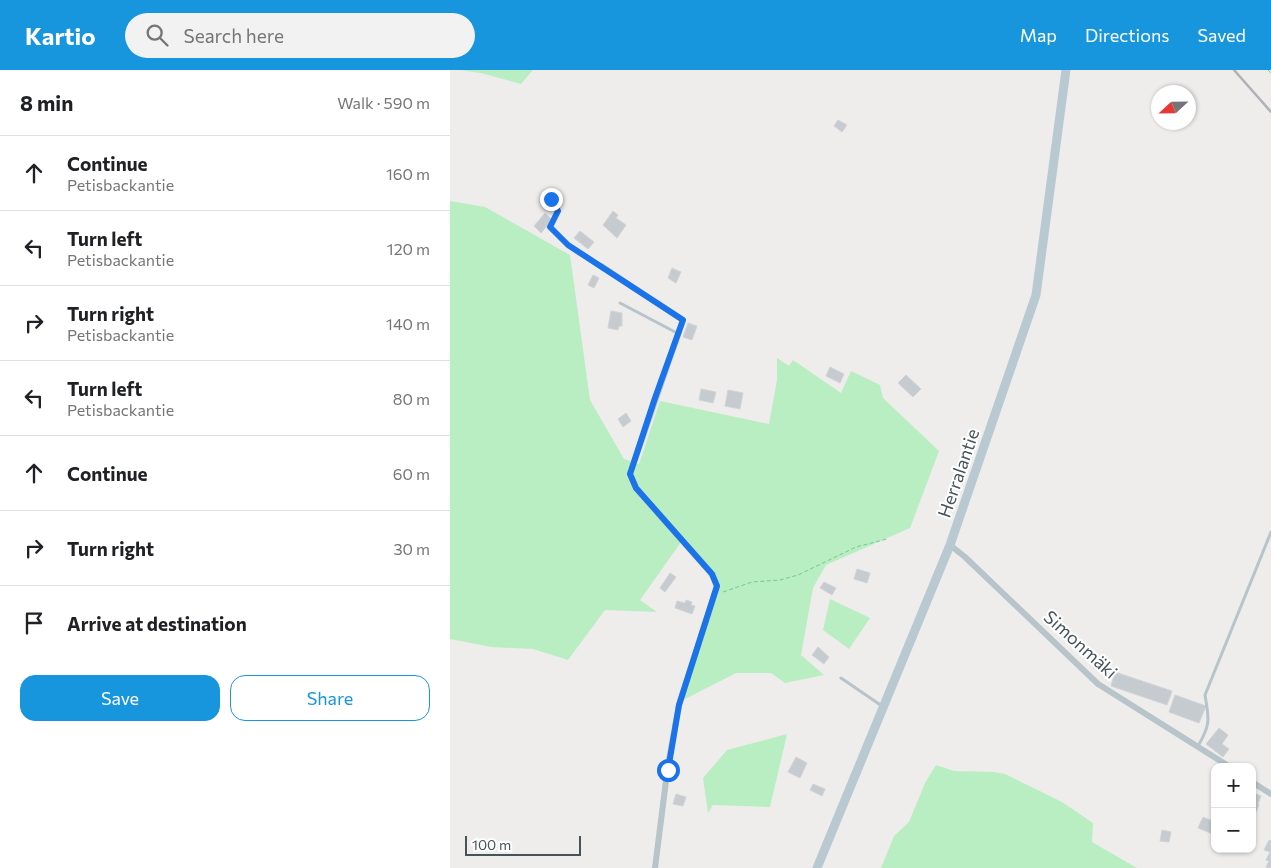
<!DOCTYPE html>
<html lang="en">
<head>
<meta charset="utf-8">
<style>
	body { margin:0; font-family:Commissioner,sans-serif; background:#f2f2f2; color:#202124 }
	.controls { position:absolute; right:15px; bottom:15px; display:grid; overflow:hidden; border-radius:10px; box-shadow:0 1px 4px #0004 }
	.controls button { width:45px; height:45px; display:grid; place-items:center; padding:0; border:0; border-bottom:1px solid #e0e0e0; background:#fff; color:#202124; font:25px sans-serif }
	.compass { position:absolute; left:701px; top:15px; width:45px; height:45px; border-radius:50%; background:#fff; box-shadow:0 1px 4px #0004; rotate:248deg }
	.scale { position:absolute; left:15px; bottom:12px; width:116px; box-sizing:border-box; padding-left:5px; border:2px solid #445459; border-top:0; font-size:14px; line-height:18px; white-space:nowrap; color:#445459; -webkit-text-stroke:4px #fff; paint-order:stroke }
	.stop { position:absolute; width:15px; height:15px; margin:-11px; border:4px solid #1a73e8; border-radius:50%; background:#fff }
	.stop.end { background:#1a73e8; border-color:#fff; box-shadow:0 1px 5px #0008 }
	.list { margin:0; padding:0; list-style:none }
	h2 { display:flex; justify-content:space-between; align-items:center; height:65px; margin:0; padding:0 20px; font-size:21px }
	h2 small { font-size:16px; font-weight:400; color:#757577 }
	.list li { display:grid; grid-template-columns:32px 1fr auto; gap:15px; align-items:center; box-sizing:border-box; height:75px; padding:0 20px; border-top:1px solid #e0e0e0 }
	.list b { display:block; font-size:19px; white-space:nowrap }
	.list p { margin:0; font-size:16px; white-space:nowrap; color:#757577 }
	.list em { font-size:16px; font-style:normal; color:#757577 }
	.actions { display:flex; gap:10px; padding:15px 20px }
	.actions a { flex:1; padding:11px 0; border:1px solid #1796de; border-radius:15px; text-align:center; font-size:18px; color:#1796de }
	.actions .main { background:#1796de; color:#fff }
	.icon { flex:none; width:28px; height:28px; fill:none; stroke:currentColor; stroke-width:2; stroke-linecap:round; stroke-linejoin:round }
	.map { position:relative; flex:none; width:821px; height:798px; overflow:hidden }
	header { display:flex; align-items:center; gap:30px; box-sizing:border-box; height:70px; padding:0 25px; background:#1796de; color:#fff }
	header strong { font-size:24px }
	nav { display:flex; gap:28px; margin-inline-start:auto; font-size:18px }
	.search { width:350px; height:45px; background:#f2f2f2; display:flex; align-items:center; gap:12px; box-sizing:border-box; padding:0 18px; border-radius:28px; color:#757577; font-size:19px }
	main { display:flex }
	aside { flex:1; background:#fff }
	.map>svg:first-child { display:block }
	.green { fill:#b8eec2 }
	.building { fill:#c6cbcf; stroke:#d0d4d8 }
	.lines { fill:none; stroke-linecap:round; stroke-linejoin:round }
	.path { stroke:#70cc8d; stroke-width:1; stroke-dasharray:4 2.5; stroke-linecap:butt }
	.lane { stroke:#b7c4c9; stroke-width:3 }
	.street { stroke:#b7c4c9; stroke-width:6 }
	.secondary { stroke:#b9c9d1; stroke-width:9 }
	.rail { stroke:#aeb3b7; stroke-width:2.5 }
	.route { stroke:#1a73e8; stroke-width:6 }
	.labels { text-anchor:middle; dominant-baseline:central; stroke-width:4; stroke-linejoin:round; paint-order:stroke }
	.street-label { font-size:18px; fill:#445459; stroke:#fff }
</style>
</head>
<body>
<header>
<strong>Kartio</strong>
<div class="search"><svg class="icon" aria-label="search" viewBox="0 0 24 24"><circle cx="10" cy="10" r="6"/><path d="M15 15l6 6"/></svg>Search here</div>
<nav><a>Map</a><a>Directions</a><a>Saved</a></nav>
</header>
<main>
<aside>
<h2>8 min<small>Walk · 590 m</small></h2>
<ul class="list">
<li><svg class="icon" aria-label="ahead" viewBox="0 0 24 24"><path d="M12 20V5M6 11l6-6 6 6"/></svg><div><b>Continue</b><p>Petisbackantie</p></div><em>160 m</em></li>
<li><svg class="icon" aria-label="left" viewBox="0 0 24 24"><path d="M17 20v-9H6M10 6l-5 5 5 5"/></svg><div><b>Turn left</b><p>Petisbackantie</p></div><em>120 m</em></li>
<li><svg class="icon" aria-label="right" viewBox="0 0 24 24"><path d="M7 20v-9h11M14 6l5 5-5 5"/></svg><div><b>Turn right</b><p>Petisbackantie</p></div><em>140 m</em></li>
<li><svg class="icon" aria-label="left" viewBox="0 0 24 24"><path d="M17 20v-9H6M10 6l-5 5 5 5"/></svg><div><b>Turn left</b><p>Petisbackantie</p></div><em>80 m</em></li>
<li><svg class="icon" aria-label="ahead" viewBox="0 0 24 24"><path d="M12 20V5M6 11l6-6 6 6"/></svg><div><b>Continue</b></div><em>60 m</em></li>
<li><svg class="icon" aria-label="right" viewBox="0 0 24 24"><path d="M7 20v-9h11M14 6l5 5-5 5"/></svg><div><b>Turn right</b></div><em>30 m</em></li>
<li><svg class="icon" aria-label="arrive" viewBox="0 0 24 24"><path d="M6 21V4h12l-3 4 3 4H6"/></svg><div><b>Arrive at destination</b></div></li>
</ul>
<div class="actions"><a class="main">Save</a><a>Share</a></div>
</aside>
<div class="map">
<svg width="821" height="798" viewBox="0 0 821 798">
	<rect width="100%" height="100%" fill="#efecec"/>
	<g class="green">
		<path d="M10 0H83L71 14 31 3Z"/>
		<path d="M0 131 35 137 120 185 140 330 174 389 189 394 210 331 319 354 327 310V288L339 296 343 290 391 323 401 301 430 315 433 328 489 381 460 458 376 495 363 518 351 585 374 605 335 613 321 603H286L233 630 270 516 234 468 190 530 207 542 155 540 118 590 83 579 41 577 0 569Z"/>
		<path d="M380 529 420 548 399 579 373 560Z"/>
		<path d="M337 664 320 737 263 735 258 743 253 708 277 680Z"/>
		<path d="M486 695 504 701 544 702 555 704 612 732 643 753 642 772 687 798H431L444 766 459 752 475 713Z"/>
	</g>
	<g class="building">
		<path d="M388 50 397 55 392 62 384 56Z"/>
		<path d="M163 141 168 145 166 148 176 155 167 168 153 155Z"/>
		<path d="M95 143 102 150 91 163 84 156Z"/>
		<path d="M130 161 144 172 138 179 124 168Z"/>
		<path d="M222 198 231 202 226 213 218 208Z"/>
		<path d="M143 205 149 208 144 218 138 215Z"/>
		<path d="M161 241 172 243V256H169L168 260 158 258Z"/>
		<path d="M238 253 247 256 242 270 233 267Z"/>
		<path d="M380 297 394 304 390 313 376 306Z"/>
		<path d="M456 305 471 319 463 327 448 313Z"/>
		<path d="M251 319 266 322 263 333 249 330Z"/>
		<path d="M278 320 293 323 290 339 275 336Z"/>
		<path d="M176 343 181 351 173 357 168 349Z"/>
		<path d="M407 499 420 503 417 513 404 509Z"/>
		<path d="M220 503 226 507 215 522 210 518Z"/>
		<path d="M374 512 386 518 382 525 370 518Z"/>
		<path d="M236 530 242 532 241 535 245 536 242 544 225 538 227 531 235 533Z"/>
		<path d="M368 577 379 587 374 594 362 585Z"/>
		<path d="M665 602 722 621 717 635 661 616Z"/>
		<path d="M725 625 756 636 749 653 719 642Z"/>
		<path d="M769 658 778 665 772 674 779 679 773 687 756 674Z"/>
		<path d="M346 687 357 693 350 708 338 702Z"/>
		<path d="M363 714 375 719 372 726 360 720Z"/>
		<path d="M802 722 811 726 808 734 809 735 802 751Z"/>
		<path d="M226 724 236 727 233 736 223 734Z"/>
		<path d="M753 747 765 752V765L748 758Z"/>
		<path d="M712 760 721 762 719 772 710 771Z"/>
		<path d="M819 770 821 771V798L816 797 819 791 816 790 820 782 814 780Z"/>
	</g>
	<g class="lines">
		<g class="path">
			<path d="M818 0 821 3"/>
			<path d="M101 129 108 141 100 157 118 175 145 193"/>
			<path d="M273 522 302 512 330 510 348 505 406 477 437 469"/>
		</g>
		<g class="lane">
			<path d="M170 233 227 263"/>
			<path d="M391 608 432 636"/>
			<path d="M748 676C761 654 759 649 755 625L821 462"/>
		</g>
		<g class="street">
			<path d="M151 196 233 250 180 404 186 418 262 504 267 516 229 635 218 695 205 798"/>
			<path d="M500 475 515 487 648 614 780 697"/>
			<path d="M802 712 821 724"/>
		</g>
		<path class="secondary" d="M367 798 500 475 586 225 616 0"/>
		<path class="rail" d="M784 0 821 42"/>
	</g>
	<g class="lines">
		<path class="route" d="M101 129 108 141 100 157 118 175 233 250 205 328 180 404 186 418 262 504 267 516 229 635 218 700"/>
	</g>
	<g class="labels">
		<g class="street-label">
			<text transform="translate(508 403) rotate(-71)">Herralantie</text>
			<text transform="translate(631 574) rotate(42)">Simonmäki</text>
		</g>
	</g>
</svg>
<div class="controls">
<button>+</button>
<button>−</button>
</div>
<svg class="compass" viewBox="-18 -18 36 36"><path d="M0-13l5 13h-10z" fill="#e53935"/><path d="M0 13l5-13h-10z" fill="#757577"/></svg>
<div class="scale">100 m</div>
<div class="stop" style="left:218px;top:700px"></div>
<div class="stop end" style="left:101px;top:129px"></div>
</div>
</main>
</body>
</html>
